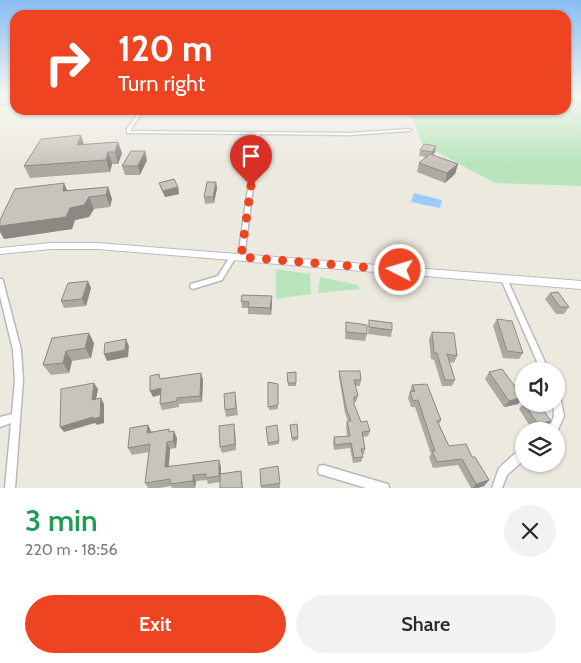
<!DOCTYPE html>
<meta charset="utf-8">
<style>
:root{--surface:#fff;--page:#f2f2f3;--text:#2b2b33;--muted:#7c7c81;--accent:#ef4422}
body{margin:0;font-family:Cabin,sans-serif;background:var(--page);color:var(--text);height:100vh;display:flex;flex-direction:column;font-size:19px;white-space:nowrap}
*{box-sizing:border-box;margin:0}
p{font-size:16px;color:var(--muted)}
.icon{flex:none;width:28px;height:28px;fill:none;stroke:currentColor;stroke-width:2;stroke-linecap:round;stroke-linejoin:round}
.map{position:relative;height:488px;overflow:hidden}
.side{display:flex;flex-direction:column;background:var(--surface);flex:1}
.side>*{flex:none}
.guide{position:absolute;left:10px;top:10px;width:561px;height:105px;border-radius:15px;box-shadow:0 1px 4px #0004;background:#ef4422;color:#fff;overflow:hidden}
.fabs{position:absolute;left:515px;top:362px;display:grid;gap:10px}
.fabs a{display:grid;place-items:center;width:50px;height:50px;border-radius:50%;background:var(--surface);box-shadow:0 1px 4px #0004;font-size:25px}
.pin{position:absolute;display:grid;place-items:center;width:42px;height:42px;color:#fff;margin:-51px -21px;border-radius:50% 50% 50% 0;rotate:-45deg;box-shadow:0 0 5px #0007}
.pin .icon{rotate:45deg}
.me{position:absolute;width:55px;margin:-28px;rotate:275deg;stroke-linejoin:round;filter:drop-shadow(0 0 4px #0008)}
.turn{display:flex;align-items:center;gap:18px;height:105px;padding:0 25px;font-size:22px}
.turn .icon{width:65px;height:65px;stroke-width:2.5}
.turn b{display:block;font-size:35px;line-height:42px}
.round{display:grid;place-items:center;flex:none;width:52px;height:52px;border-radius:26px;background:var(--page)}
.overview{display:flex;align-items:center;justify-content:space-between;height:85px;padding:0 25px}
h1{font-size:30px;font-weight:600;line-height:38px;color:#1e9e55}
.primary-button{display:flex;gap:10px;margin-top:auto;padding:10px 25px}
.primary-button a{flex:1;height:58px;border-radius:30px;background:var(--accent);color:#fff;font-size:20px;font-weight:600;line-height:58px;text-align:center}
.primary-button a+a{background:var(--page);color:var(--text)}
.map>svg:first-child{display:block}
.green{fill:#b9e5bd}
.water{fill:#9ccbff}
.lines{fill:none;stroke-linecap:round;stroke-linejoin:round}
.street-casing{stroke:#b7b9bf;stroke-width:3}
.secondary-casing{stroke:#b8bbc2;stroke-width:2}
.street{fill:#fff;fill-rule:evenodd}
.secondary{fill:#fff;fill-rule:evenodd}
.wall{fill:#aba9a2}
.shaded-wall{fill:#8b8984}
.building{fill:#c7c4bc;stroke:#8b8984}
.route{stroke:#ef4422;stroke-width:9;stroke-dasharray:0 16.2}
</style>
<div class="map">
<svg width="581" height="488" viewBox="0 0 581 488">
<rect width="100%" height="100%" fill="#eceadf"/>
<!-- green -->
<g class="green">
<path d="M566,96H581V186L495,183L422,144L409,110H566Z"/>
<path d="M276,269L310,274L311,294L276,299Z"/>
<path d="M320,277L358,285L360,289L318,293Z"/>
</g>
<!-- water -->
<path class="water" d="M414,193L442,200L440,208L411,202Z"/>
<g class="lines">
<defs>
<g id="street">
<path d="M15,101V103L0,104V102Z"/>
<path d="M140,110H144L131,129V131L350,133L409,129L411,130L409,131L350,135L260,134L244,257L241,259L238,257L256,134L127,133V129Z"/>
<path d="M231,255H235L236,257L222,280L193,289L191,288L190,286L191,284L218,276Z"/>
<path d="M502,277H506L507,279L549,371H541L501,279Z"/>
<path d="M0,279H2L3,281L21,350L23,380L15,488H5L11,423L0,427V417L12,414L15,380L13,350L0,296Z"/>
<path d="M556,392L559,393L560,396L564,416L556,434V431H548L554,416L553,404H556Z"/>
<path d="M524,448V460L507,475L502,488H492L499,468L520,449Z"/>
<path d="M323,465L384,483L388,484L389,488H366L323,475L319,474L318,470L319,466Z"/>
</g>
<path id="secondary" d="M51,243H98L581,281V289L98,249H51L0,254V248Z"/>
</defs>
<!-- street casing -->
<use href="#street" class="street-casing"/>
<!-- secondary casing -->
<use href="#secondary" class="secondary-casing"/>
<!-- street -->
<use href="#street" class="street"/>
<!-- secondary -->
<use href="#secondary" class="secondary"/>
</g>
<!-- wall -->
<g class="wall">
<path d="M118,142L122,153L118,164H112L110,172L30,178L24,166L84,144Z"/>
<path d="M420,150L435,152L433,155L458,164L455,174L445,183L417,172L419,163L426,157L419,156Z"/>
<path d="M147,160L140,175H125L122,166Z"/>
<path d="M216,182L217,188L214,203L205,204L204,197Z"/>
<path d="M159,183L178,187L179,194L165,197L161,189Z"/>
<path d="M108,187L112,199L110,207L94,209L89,217L75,220L72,229L4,239L68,191Z"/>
<path d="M91,288L86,306L64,308L61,301Z"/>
<path d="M550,293L569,307L564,314H556L545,299Z"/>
<path d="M241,301L272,303L271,315L248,314V308H242Z"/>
<path d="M497,319L523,353L519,359L503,358L493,326Z"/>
<path d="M369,320L392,330L391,337L368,334Z"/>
<path d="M346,322L367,334L365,341L345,339Z"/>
<path d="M432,332L457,356L454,363L449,362L455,380L452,386H442L434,360L431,359L429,339Z"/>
<path d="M52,338L94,343L91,358L72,361L69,373L51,375L43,365Z"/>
<path d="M339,371L361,380L360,386H355L358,396L356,402H354V404L361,422L370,431L368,436L363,437L365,449L364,454H362L363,457L361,462L353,463L350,448L334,450L333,443L334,437L347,436L346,427L347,421H348L345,413L339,377Z"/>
<path d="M296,372V386H288L287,373Z"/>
<path d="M489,372L518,404L504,407L485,379Z"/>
<path d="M161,379H203L202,402L179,404V407L162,410L160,404V395L153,397Z"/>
<path d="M268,382L278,384V409L269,410Z"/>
<path d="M412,385L441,420L439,424L449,446L472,457L489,480L484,486L477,488H471L458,465L433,468L429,457L431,454L415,407H411L408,398Z"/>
<path d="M235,392L238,415L226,417L225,410Z"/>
<path d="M524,403L551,421L546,428L533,431L519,409Z"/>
<path d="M148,425L151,432L169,429L170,432L177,438L176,448L170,449L169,466L221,467V474L241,471L243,488H220V482L208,484L207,480L196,481L195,488H172L171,486L159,488H148L145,483L149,452L132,455L128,448Z"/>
<path d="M290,425L298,437V440L292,441Z"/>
<path d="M266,427L279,441V444L268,446Z"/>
<path d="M235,431L236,450L222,453L220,447Z"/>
<path d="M280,483V488H261V486Z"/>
</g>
<!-- shaded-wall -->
<g class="shaded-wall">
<path d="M81,135L85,147L77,145Z"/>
<path d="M118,142L122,153L118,164L115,152Z"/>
<path d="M436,146L435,152L431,158L432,152Z"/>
<path d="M145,151L147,160L140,175L138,166Z"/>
<path d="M108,152L112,164L110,172L106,160Z"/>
<path d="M458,164L455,174L445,183L447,173Z"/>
<path d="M216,182L217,188L214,203L213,197Z"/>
<path d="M64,183L69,195L63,191Z"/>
<path d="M108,187L112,199L110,207L106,195Z"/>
<path d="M178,187L179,194L165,197L163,191Z"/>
<path d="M89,197L94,209L89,217L75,220L72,229L4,239L0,232V226L70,208Z"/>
<path d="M88,281L91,288L86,306L82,299Z"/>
<path d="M272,296V303L271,315L270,308Z"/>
<path d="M89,333L94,343L91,358L85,348Z"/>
<path d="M126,339L129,346L128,357L107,361L104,354Z"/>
<path d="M66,351L72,361L69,373L63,363Z"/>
<path d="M201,373L203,379L202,402L200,396Z"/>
<path d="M94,383L98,389L95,406L92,400Z"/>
<path d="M161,388L163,394L153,397L150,391Z"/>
<path d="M523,397L518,404L504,407L509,401Z"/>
<path d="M101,398L104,404V423L97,425L95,423L64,432L60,427Z"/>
<path d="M551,421L546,428L533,431L538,424Z"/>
<path d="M234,424L235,431L236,450L235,444Z"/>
<path d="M148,425L152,433H147Z"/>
<path d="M174,431L177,438L176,448L173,441Z"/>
<path d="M167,442L170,449L168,473L165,467Z"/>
<path d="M219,460L221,467V482L219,476Z"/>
<path d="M193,475L196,481L195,488L193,481Z"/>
<path d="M489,480L484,486L477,488H473L476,484Z"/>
</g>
<!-- building -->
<g class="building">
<path d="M81,135L77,145L118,142L115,152H108L106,160L24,166L41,139Z"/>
<path d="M424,144L436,146L432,152L420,150Z"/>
<path d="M131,151H145L138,166H122Z"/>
<path d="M430,154L458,164L447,173L419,163Z"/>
<path d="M174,179L178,187L163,191L159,183Z"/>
<path d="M207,182H216L213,197H204Z"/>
<path d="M64,183L63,191L108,187L106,195L89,197L84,205L70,208L66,217L0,226V220L15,189Z"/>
<path d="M88,281L82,299L61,301L68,283Z"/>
<path d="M558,292L569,307H560L550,293Z"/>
<path d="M242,295L272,296L270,308L248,307L249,302L241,301Z"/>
<path d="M497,319L512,321L523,353L507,351Z"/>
<path d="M369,320L392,323V330L369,327Z"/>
<path d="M346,322L367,325V334L346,332Z"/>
<path d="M432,332L454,333L457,356L447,354L455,380H445L437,353H434Z"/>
<path d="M89,333L85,348L66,351L63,363L43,365L52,338Z"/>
<path d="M126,339L125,350L104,354L105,343Z"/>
<path d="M502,369L523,397L509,401L489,372Z"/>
<path d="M339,371H360L361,380H354L358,396L354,397V404L361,422L367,421L370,431L362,432L365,449H361L363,457L354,458L351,443L335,445L334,437L350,436L347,421H351L346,408Z"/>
<path d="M296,372V383H288L287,373Z"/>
<path d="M201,373L200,396L177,398V401L160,404L161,388L150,391V376L159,374L160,379Z"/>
<path d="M268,382L278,384V405L268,407Z"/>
<path d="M94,383L92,400L101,398L100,417L93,419V417L60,427L61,389Z"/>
<path d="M427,384L441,420L437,421L449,446L466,444L472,457H475L489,480L476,484L462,459L437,462L432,451H435L418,400L413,401L410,392L415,391L412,385Z"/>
<path d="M235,392L236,408L225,410L224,394Z"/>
<path d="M524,404H539L551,421L538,424Z"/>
<path d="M234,424L235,444L220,447L219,426Z"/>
<path d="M297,424L298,437L292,438L290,425Z"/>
<path d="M148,425L147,433L169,429V432L174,431L173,441L167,442L165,467L219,460V476L206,478V474L193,475V481L170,484V479L145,483L150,444L128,448L130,428Z"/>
<path d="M277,425L279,441L268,443L266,427Z"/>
<path d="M278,466L280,483L261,486L260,469Z"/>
<path d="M241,471L242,488H220V474Z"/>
</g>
<!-- sky -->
<linearGradient id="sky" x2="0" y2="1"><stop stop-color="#89bdf1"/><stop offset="0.59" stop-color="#f6f6f1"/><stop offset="1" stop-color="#f6f6f1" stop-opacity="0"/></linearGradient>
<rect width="581" height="164" fill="url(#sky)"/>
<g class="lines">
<!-- route -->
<path class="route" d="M251,186L241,257L400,270"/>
</g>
</svg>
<div class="fabs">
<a><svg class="icon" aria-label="sound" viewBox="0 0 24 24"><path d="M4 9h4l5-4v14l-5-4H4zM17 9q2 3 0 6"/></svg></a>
<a><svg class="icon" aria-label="layers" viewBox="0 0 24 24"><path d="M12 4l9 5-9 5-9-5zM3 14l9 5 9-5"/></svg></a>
</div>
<div class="pin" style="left:251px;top:186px;background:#d93025"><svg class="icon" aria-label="arrive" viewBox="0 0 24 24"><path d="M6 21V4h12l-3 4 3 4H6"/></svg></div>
<svg class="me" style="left:400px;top:270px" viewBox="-20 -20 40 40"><circle r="17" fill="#ef4422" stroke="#fff" stroke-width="3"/><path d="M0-11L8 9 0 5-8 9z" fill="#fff"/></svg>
<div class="guide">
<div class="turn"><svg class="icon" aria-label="right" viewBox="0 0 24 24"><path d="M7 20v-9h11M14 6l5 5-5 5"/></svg><div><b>120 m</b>Turn right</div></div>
</div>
</div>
<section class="side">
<div class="overview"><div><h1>3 min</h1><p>220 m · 18:56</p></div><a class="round"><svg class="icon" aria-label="close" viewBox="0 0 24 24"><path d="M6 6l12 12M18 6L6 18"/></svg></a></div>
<div class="primary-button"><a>Exit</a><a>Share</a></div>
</section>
